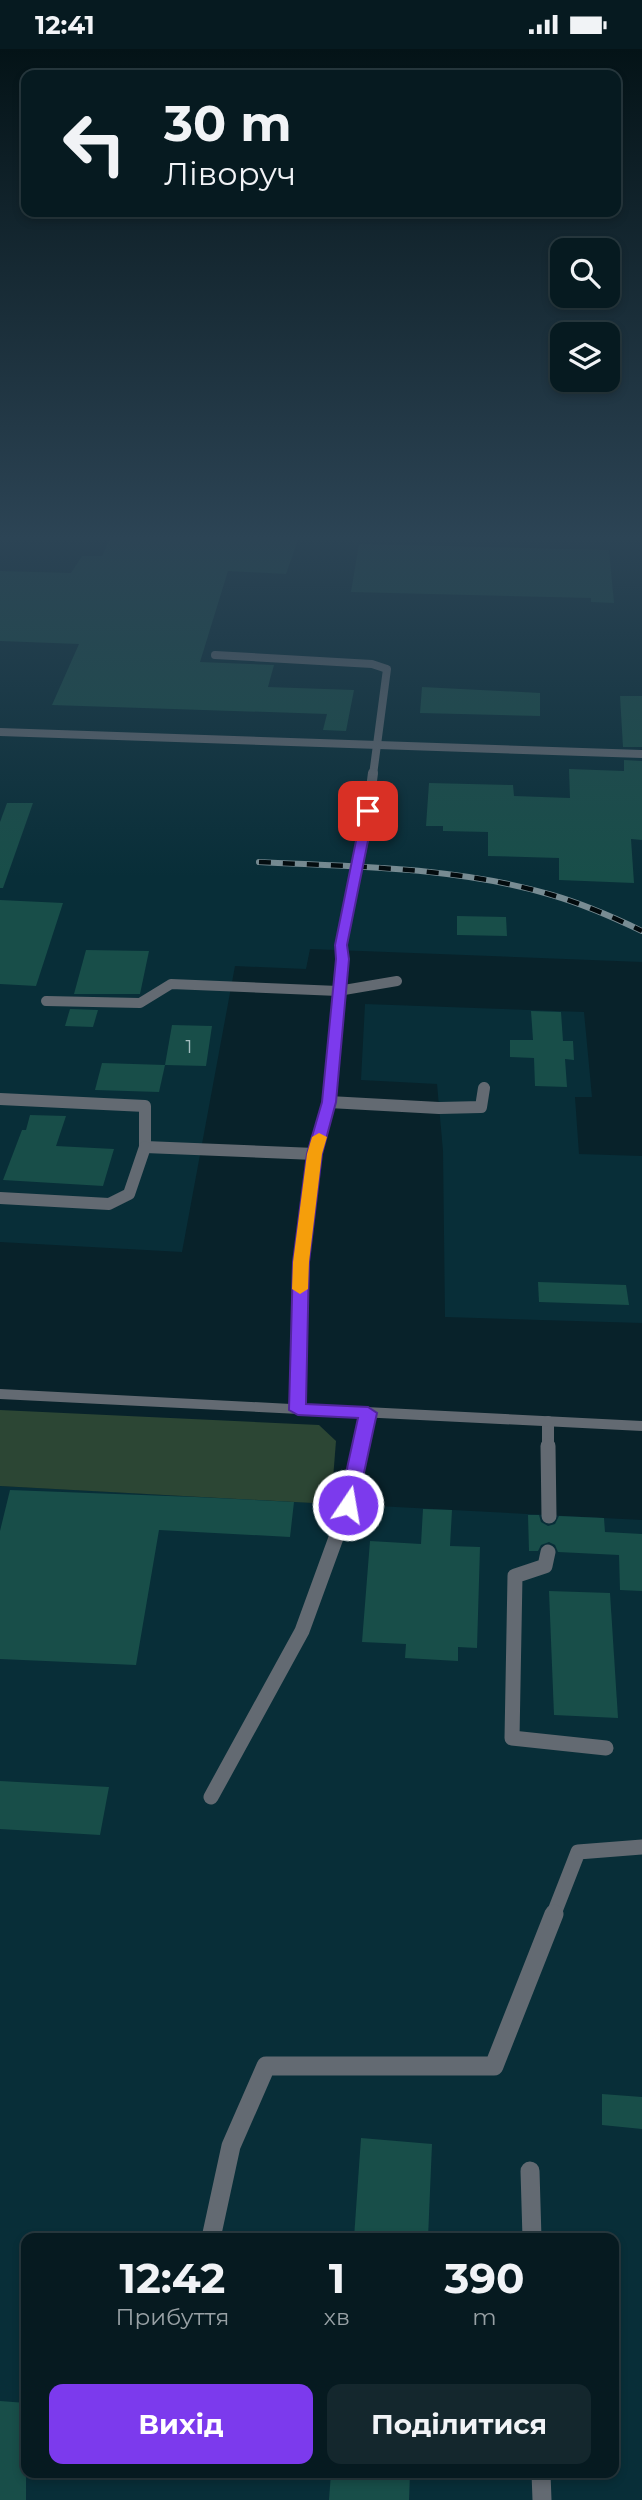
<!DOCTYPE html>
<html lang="uk">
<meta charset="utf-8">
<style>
:root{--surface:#061a20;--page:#14272d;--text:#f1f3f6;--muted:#98a1a5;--line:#27383e;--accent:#7c3aed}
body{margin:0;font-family:Montserrat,sans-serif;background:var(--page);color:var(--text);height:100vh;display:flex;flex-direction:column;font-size:26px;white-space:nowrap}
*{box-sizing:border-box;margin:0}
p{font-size:23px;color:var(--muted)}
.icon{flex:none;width:38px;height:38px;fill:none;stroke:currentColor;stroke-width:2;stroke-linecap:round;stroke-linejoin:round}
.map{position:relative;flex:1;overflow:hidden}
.side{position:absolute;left:21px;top:2184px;width:598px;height:245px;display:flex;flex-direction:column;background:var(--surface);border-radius:14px;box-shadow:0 4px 10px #0003,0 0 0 2px var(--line)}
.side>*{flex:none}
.hud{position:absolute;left:21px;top:21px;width:600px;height:147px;border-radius:14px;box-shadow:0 4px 10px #0003,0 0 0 2px var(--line);background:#061a20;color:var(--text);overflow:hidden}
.fabs{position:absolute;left:550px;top:189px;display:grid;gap:14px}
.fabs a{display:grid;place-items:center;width:70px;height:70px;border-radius:14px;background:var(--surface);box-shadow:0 4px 10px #0003,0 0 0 2px var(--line);font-size:35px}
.pin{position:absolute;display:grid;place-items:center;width:60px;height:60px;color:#fff;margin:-30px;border-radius:14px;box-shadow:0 4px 10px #0006}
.me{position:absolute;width:77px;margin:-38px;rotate:12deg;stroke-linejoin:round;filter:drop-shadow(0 0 5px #0008)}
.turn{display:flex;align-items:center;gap:24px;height:147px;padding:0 28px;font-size:32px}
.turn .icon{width:91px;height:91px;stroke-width:2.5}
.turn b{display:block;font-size:49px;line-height:60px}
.eta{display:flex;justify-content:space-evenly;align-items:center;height:119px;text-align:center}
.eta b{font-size:42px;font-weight:700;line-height:49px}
.button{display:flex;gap:14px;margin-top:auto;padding:14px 28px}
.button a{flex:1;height:80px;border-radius:14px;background:var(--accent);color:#fff;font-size:28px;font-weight:700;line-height:80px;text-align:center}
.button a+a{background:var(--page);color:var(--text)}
.status{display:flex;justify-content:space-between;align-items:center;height:49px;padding:0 35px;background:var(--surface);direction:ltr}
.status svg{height:19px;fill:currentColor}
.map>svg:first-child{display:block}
.built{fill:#082e38;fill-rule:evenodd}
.green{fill:#2c4634}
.building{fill:#184e49}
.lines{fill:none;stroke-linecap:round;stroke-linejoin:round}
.lane-far4{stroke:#636a72;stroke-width:8}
.lane-far3{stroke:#636a72;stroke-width:10}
.lane-far2{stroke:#636a72;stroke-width:12}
.lane-far1{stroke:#636a72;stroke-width:15}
.lane{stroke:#636a72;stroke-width:19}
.street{fill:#636a72;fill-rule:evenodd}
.rail-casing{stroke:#788c93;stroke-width:6}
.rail{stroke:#020a0d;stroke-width:4.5;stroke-dasharray:12;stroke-linecap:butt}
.route{fill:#7c3aed;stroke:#51269a;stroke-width:2}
.slow{fill:#f59e0b}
.labels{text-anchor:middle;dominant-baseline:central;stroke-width:7;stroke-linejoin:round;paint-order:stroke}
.number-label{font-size:19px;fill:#a5bec0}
</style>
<div class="status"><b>12:41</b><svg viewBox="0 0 49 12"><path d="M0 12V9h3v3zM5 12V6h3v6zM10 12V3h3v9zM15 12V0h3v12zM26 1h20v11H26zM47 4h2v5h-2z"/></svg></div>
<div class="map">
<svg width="642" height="2451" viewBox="0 0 642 2451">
<rect width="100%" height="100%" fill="#08222a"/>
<!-- built -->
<g class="built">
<path d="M0,485H642V913L310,900L306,920L235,917L182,1203L0,1193Z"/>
<path d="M365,955L584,963L592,1048H575L579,1105L642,1107V1274L445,1268L443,1102L437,1035L361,1031Z"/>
<path d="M0,1437L642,1471V2451H0ZM26,2189H614V2424H26Z"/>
</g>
<!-- green -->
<path class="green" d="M0,1361L319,1376L336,1392L331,1455L0,1437Z"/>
<!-- building -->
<g class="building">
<path d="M112,485L248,490L250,485H300L286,525L228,522L200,613L274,616L268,638L354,641L346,682L323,681L327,665L52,656L79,595L0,592V522L71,524L82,507H102Z"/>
<path d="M359,495L609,501L614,554L591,553V549L351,543Z"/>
<path d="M422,638L540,644V667L420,664Z"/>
<path d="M620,647H642V698H623Z"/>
<path d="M624,711L642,712V791L631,790L634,834L559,831V809L488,807V783L443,782V777H426L429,734L513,736L514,747L570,749L569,720L624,722Z"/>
<path d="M7,754H33L3,839H0V773Z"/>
<path d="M0,851L63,854L36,937L0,935Z"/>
<path d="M457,867L506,868L507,887L457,886Z"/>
<path d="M86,901L149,902L140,945H74Z"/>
<path d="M70,960L98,961L93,978L65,977Z"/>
<path d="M531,962L561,963L563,992H573L574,1011L565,1010L567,1038L535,1037L534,1009L510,1008V991H533Z"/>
<path d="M172,976L212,977L206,1017L165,1016Z"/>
<path d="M102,1014L165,1016L159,1043L95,1041Z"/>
<path d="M30,1066L66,1067L56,1097L114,1100L103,1137L3,1131L22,1081H26Z"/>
<path d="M538,1233L626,1236L629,1256L539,1253Z"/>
<path d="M10,1441L195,1448L294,1453L290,1488L159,1481L136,1616L0,1610V1482Z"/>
<path d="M423,1460L452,1461L450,1497L480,1498L477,1599L458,1598V1612L405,1609L406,1595L362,1593L370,1492L421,1495Z"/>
<path d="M528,1466H539L541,1473L548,1477L555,1475L559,1467L604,1469L605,1483L642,1485V1542L620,1541L619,1506L558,1503L555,1496L549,1493L541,1496L538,1502H529Z"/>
<path d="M549,1542L610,1544L618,1669L554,1666Z"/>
<path d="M0,1732L109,1738L100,1786L0,1780Z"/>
<path d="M602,2045L642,2048V2080L602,2076Z"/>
<path d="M361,2089L432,2095L428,2189H354Z"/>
<path d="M0,2352L26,2354V2451H0Z"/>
<path d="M331,2424H410L409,2451H329Z"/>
</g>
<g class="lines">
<!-- lane-far4 -->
<g class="lane-far4">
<path d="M215,606L372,615L387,620L373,726"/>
<path d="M0,683L642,705"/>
</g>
<!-- lane-far3 -->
<g class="lane-far3">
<path d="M342,910L341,896L365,785L373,724"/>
<path d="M46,952L140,954L171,935L338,942L397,932"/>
</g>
<!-- lane-far2 -->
<g class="lane-far2">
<path d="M0,1050L145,1057V1098L315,1105"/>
<path d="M329,1053L439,1059L481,1058L484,1039"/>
<path d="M0,1149L109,1155L129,1145L145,1098"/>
<path d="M548,1373V1399"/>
<path d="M360,1399L368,1364"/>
</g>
<!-- lane-far1 -->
<g class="lane-far1">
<path d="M548,1397L549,1467"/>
<path d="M548,1503L545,1517L515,1527L512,1689L606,1699"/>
<path d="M211,1748L302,1582L348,1456L361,1397"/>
<path d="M553,1867L578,1803L642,1798"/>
</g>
<!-- lane -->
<g class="lane">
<path d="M530,2122L532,2189"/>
<path d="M211,2189L231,2097L266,2017H494L554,1865"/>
<path d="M541,2424L542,2451"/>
</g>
<!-- street -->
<path class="street" d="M342,907L348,910L335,1053L322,1105L308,1213L306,1355L642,1372V1382L0,1350V1340L291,1355L294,1213L308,1105L323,1053L336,910Z"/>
<defs>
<path id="rail" d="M259,813C356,818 458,818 552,846C583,855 613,868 642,882"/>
</defs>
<!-- rail casing -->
<use href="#rail" class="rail-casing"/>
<!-- rail -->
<use href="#rail" class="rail"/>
</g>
<!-- sky -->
<linearGradient id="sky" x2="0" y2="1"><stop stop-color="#041317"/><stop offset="0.59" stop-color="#2c4455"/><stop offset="1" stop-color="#2c4455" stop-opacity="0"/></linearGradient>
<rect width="642" height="828" fill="url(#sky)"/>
<!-- route -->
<path class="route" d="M368,759L374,762L347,896L349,910L336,1053L322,1105L309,1213L306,1355L368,1358L377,1364L357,1456L354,1460H341L339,1456L358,1369L298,1366L289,1361L293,1213L307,1105L322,1053L336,910L335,896L362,762Z"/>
<!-- slow -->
<path class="slow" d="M319,1084L327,1088L322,1105L309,1213L308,1240L300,1245L292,1240L293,1213L307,1105L312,1088Z"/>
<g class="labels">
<!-- number labels -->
<g class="number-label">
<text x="189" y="997">1</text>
</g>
</g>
</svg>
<div class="fabs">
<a><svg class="icon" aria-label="search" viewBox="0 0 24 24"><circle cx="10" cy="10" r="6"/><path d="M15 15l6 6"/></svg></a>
<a><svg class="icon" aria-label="layers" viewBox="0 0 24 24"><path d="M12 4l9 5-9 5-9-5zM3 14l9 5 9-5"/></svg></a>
</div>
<div class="pin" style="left:368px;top:762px;background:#d93025"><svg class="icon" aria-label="arrive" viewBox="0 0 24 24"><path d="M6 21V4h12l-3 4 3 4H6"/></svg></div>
<svg class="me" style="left:348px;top:1456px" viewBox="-20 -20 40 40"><circle r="17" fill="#7c3aed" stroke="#fff" stroke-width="3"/><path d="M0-11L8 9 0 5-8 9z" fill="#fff"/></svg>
<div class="hud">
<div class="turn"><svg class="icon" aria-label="left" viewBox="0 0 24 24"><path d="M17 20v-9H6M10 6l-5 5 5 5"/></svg><div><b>30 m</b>Ліворуч</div></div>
</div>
<section class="side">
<div class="eta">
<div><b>12:42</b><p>Прибуття</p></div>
<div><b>1</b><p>хв</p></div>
<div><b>390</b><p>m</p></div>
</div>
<div class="button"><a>Вихід</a><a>Поділитися</a></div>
</section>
</div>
